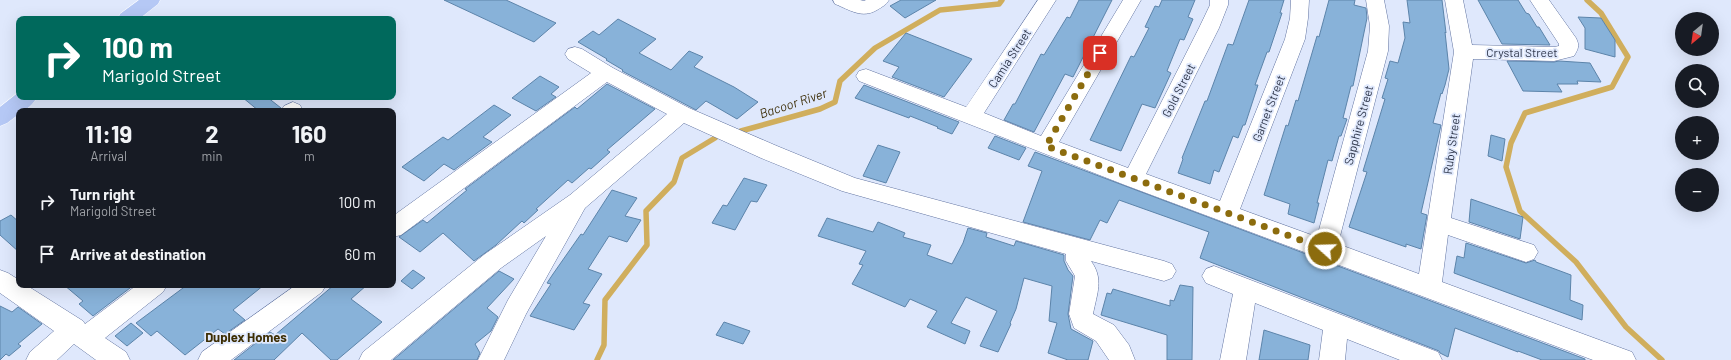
<!DOCTYPE html>
<meta charset="utf-8">
<style>
:root{--surface:#171b24;--page:#20242c;--text:#f1f3f6;--muted:#9ea1a6}
body{margin:0;font-family:Barlow,sans-serif;background:var(--page);color:var(--text);height:100vh;display:flex;flex-direction:column;font-size:15px;white-space:nowrap}
*{box-sizing:border-box;margin:0}
p{font-size:13px;color:var(--muted)}
.icon{flex:none;width:22px;height:22px;fill:none;stroke:currentColor;stroke-width:2;stroke-linecap:round;stroke-linejoin:round}
.map{position:relative;flex:1;overflow:hidden}
.details{position:absolute;left:16px;top:108px;width:380px;height:180px;display:flex;flex-direction:column;background:var(--surface);border-radius:8px;box-shadow:0 4px 16px #0002}
.details>*{flex:none}
.hud{position:absolute;left:16px;top:16px;width:380px;height:84px;border-radius:8px;box-shadow:0 4px 16px #0002;background:#00695c;color:#fff;overflow:hidden}
.needle{width:26px;rotate:209deg}
.buttons{position:absolute;left:1675px;top:12px;display:grid;gap:8px}
.buttons a{display:grid;place-items:center;width:44px;height:44px;border-radius:50%;background:var(--surface);box-shadow:0 4px 16px #0002;font-size:20px}
.pin{position:absolute;display:grid;place-items:center;width:34px;height:34px;color:#fff;margin:-17px;border-radius:8px;box-shadow:0 2px 6px #0006}
.me{position:absolute;width:44px;margin:-22px;rotate:290deg;stroke-linejoin:round;filter:drop-shadow(0 0 3px #0008)}
.turn{display:flex;align-items:center;gap:14px;height:84px;padding:0 20px;font-size:18px}
.turn .icon{width:52px;height:52px;stroke-width:2.5}
.turn b{display:block;font-size:28px;line-height:34px}
.eta{display:flex;justify-content:space-evenly;align-items:center;height:68px;text-align:center}
.eta b{font-size:24px;font-weight:700;line-height:28px}
ul{padding:0;list-style:none}
li{display:flex;align-items:center;gap:12px;height:52px;padding:0 20px}
li div{flex:1}
li b{display:block;font-size:15px}
li em{font-style:normal}
.map>svg:first-child{display:block}
.lines{fill:none;stroke-linecap:round;stroke-linejoin:round}
.stream{stroke:#d0ae5d;stroke-width:5.5}
.building{fill:#88b2d9;stroke:#5c84aa}
.street-casing{stroke:#6274a1;stroke-width:1}
.primary-casing{stroke:#fff;stroke-width:1}
.street{fill:#fff;fill-rule:evenodd}
.primary{fill:#b5c8f5;fill-rule:evenodd}
.route{stroke:#8c6c0e;stroke-width:7;stroke-dasharray:0 12.6}
.labels{text-anchor:middle;dominant-baseline:central;stroke-width:3.5;stroke-linejoin:round;paint-order:stroke}
.street-label{font-size:12px;fill:#31394d;stroke:#dfe8fc}
.water-label{font-size:13px;font-style:italic;fill:#423410;stroke:#dfe8fc}
.neighbourhood-label{font-size:13px;font-weight:bold;fill:#3d2e04;stroke:#dfe8fc}
</style>
<div class="map">
<svg width="1731" height="360" viewBox="0 0 1731 360">
<rect width="100%" height="100%" fill="#dfe8fc"/>
<g class="lines">
<!-- stream -->
<g class="stream">
<path d="M1587,0L1601,13L1628,57L1612,87L1525,113L1511,143L1506,167L1520,211L1576,262L1626,327L1662,360"/>
<path d="M741,131L820,109L835,102L840,81L875,48L940,10L999,4L1002,0"/>
<path d="M597,360L604,345L605,300L647,245L646,211L674,182L682,158L715,138"/>
</g>
</g>
<!-- building -->
<g class="building">
<path d="M444,0H506L556,23L534,42Z"/>
<path d="M901,0H936L905,18L890,6Z"/>
<path d="M1079,0H1112L1073,77L1065,74L1034,132L1004,120L1013,104H1015L1041,54L1044,55L1067,17L1070,18Z"/>
<path d="M1162,0H1195L1188,17L1193,19L1184,40L1180,39L1167,71L1171,73L1155,108L1142,104L1121,151L1090,140L1131,56L1134,57L1149,28L1145,27L1155,6L1159,7Z"/>
<path d="M1249,0H1284L1280,13H1282L1269,52H1267L1255,85H1258L1245,125H1243L1238,138L1233,136L1219,172L1214,170L1210,184L1178,173L1183,159L1182,158L1205,101H1207L1228,44L1233,45Z"/>
<path d="M1329,0H1355L1354,5L1366,8L1367,18L1353,86H1351L1343,118L1347,119L1341,136H1339L1332,161L1328,160L1317,203H1319L1314,223L1288,214L1290,204L1264,195L1286,125L1288,126L1296,100L1298,101L1317,36L1319,37Z"/>
<path d="M1407,0H1442L1446,33L1445,32L1449,69L1445,85L1442,94L1441,93L1433,123L1441,125L1421,213L1427,215L1421,249L1406,244V247L1349,227L1367,172L1363,171L1385,99L1382,98L1388,79L1385,78L1390,61L1398,63L1405,38L1403,22L1410,23Z"/>
<path d="M1478,0H1518L1526,13L1529,14L1537,27H1539L1550,45L1502,44Z"/>
<path d="M1578,17L1601,18L1615,40V57L1585,49V28Z"/>
<path d="M618,19L656,39L639,53L671,70L689,51L703,57L694,67L734,87L758,102L737,119L706,101L696,110L622,71L623,70L606,60L607,59L578,42L593,31L599,35Z"/>
<path d="M906,33L972,59L944,97L892,77L899,67L883,61Z"/>
<path d="M1507,61L1554,62L1559,61L1590,63L1601,82L1577,81L1578,84H1557L1562,92L1523,91Z"/>
<path d="M540,76L559,87L551,94L556,97L536,111L512,98Z"/>
<path d="M607,84L655,109L607,150L610,152L591,169L589,168L572,183L568,180L536,209L538,210L524,223L522,221L496,245L474,261L443,233L420,252L399,237L423,220L427,223L467,190L465,189L575,107L577,109Z"/>
<path d="M864,85L959,122L952,134L937,128L938,127L910,116L909,118L855,98Z"/>
<path d="M242,97H267L281,108L280,111H259Z"/>
<path d="M494,105L511,115L483,137L492,142L454,170L444,164L424,181L402,167L443,137L448,140Z"/>
<path d="M1491,135L1505,139L1502,161L1488,156Z"/>
<path d="M995,136L1026,148L1019,160L988,148Z"/>
<path d="M878,145L900,152L886,183L863,176Z"/>
<path d="M1035,152L1585,359V360H1542L1518,351V352L1455,328L1448,357L1440,353L1439,351L1200,258L1209,232L1119,200L1107,223L1100,220L1090,240L1023,222L1042,171L1028,166Z"/>
<path d="M744,178L767,185L757,202L751,201L735,230L712,223L723,205L727,206Z"/>
<path d="M612,190L637,198L625,216L641,220L627,242L609,236L588,269L602,274L583,303L590,305L574,330L530,316L551,284L547,283L553,274L581,234L583,235Z"/>
<path d="M1471,199L1523,217L1520,239L1469,222Z"/>
<path d="M11,215L19,222V252L0,235V221Z"/>
<path d="M827,218L873,232L878,222L905,233L903,237L931,245L927,255L952,264L963,243L968,228L987,233L986,237L1014,246L1016,241L1064,255V261L1068,270L1073,276L1068,314L1071,329L1093,341L1088,360H1068L1048,353L1057,323L1049,321L1052,286L1024,278L1016,309L1010,323L1011,324L998,352L980,346L997,311L966,297L951,323L970,331L965,344L927,327L937,311L910,299L905,307L852,284L863,265L859,264L866,251L818,236Z"/>
<path d="M1466,243L1526,263L1535,260L1536,262L1571,275L1570,300L1583,305L1582,320L1454,273L1457,256L1464,258Z"/>
<path d="M413,270L425,278L412,289L401,281Z"/>
<path d="M499,271L514,279L487,308L498,317L491,331L475,344L480,353L477,360H393Z"/>
<path d="M64,285H134L93,316L79,304L83,301Z"/>
<path d="M187,285H264L233,310L245,320L225,334L218,329L185,355L157,331L151,336L136,323Z"/>
<path d="M334,285H367L351,299L382,322L337,360H331L302,333L274,360H234L270,332L275,335Z"/>
<path d="M1180,285L1193,287L1192,360H1167V335L1101,315L1107,293L1111,294L1113,289L1170,306V300L1174,301Z"/>
<path d="M0,306L12,312L18,307L42,324L18,344L21,346L9,356L6,354L0,360Z"/>
<path d="M724,322L750,331L743,344L716,335Z"/>
<path d="M131,323L143,333L127,346L115,336Z"/>
<path d="M1264,330L1310,345L1308,360H1259Z"/>
</g>
<g class="lines">
<defs>
<g id="street">
<path d="M833,0H860L864,1L866,0H889C886,5 882,7 877,10C862,19 850,10 835,4Z"/>
<path d="M1038,0H1056L984,113L1041,136L1123,0H1141L1059,142L1128,168L1199,28L1210,5V0H1228V5L1219,28L1146,174L1220,201L1285,39L1290,18L1291,0H1309L1308,18L1305,39L1240,209L1317,237L1368,51L1370,26L1366,0H1384L1389,26L1388,51L1338,244L1419,274L1454,52L1445,0H1463L1472,45L1554,47L1559,46V44L1530,0H1549L1576,38C1580,46 1578,49 1574,56L1554,61L1473,59L1451,218L1534,245L1538,252L1534,259L1526,262L1448,235L1442,282L1632,352L1636,360H1593L1125,185L859,81L856,76L859,71L866,69L966,107Z"/>
<path d="M575,47L582,49L613,68L689,108L777,146L855,178L1164,261L1172,264L1176,271L1172,278L1164,281L1091,261C1104,279 1097,293 1093,314L1114,325L1129,345L1135,360H1109L1096,341L1074,328L1069,314L1075,276L1066,261V254L842,191L761,158L684,123L585,208L526,314L504,360H478L508,300L546,236L501,268L391,360H359L363,352L485,254L570,195L667,114L607,82L401,235L393,237V216L591,73L568,59L565,54L568,49Z"/>
<path d="M293,102L300,105L303,111H281L284,106Z"/>
<path d="M1214,266L1438,352L1442,360H1400L1347,339L1345,360H1319L1323,330L1255,303L1246,360H1220L1233,294L1206,283L1202,276L1206,269Z"/>
<path d="M0,270L8,273L19,280V285H26L83,321L85,324L137,285H167L163,292L105,338L126,352L130,360H96L74,344L57,360H26L30,352L54,331L0,293Z"/>
<path d="M296,285H326L322,292L231,360H198L202,352Z"/>
</g>
<g id="primary">
<path d="M139,0H160L158,4L139,19H118L120,14Z"/>
<path d="M19,92V97H37C34,103 27,111 19,111V114L7,123L0,126V107Z"/>
</g>
</defs>
<!-- street casing -->
<use href="#street" class="street-casing"/>
<!-- primary casing -->
<use href="#primary" class="primary-casing"/>
<!-- street -->
<use href="#street" class="street"/>
<!-- primary -->
<use href="#primary" class="primary"/>
</g>
<g class="lines">
<!-- route -->
<path class="route" d="M1100,53L1046,146L1325,249"/>
</g>
<g class="labels">
<!-- street labels -->
<g class="street-label">
<text x="1522" y="52">Crystal Street</text>
<text transform="translate(1009 58) rotate(-57)">Camia Street</text>
<text transform="translate(1178 90) rotate(-63)">Gold Street</text>
<text transform="translate(1268 108) rotate(-69)">Garnet Street</text>
<text transform="translate(1358 125) rotate(-75)">Sapphire Street</text>
<text transform="translate(1451 144) rotate(-82)">Ruby Street</text>
</g>
<!-- water labels -->
<g class="water-label">
<text transform="translate(793 103) rotate(-18)">Bacoor River</text>
</g>
<!-- neighbourhood labels -->
<g class="neighbourhood-label">
<text x="246" y="337">Duplex Homes</text>
</g>
</g>
</svg>
<div class="buttons">
<a><svg class="needle" viewBox="-14 -14 28 28"><path d="M0-13l5 13h-10z" fill="#e53935"/><path d="M0 13l5-13h-10z" fill="#9ea1a6"/></svg></a>
<a><svg class="icon" aria-label="search" viewBox="0 0 24 24"><circle cx="10" cy="10" r="6"/><path d="M15 15l6 6"/></svg></a>
<a>+</a>
<a>−</a>
</div>
<div class="pin" style="left:1100px;top:53px;background:#d93025"><svg class="icon" aria-label="arrive" viewBox="0 0 24 24"><path d="M6 21V4h12l-3 4 3 4H6"/></svg></div>
<svg class="me" style="left:1325px;top:249px" viewBox="-20 -20 40 40"><circle r="17" fill="#8c6c0e" stroke="#fff" stroke-width="3"/><path d="M0-11L8 9 0 5-8 9z" fill="#fff"/></svg>
<div class="hud">
<div class="turn"><svg class="icon" aria-label="right" viewBox="0 0 24 24"><path d="M7 20v-9h11M14 6l5 5-5 5"/></svg><div><b>100 m</b>Marigold Street</div></div>
</div>
<section class="details">
<div class="eta">
<div><b>11:19</b><p>Arrival</p></div>
<div><b>2</b><p>min</p></div>
<div><b>160</b><p>m</p></div>
</div>
<ul>
<li><svg class="icon" aria-label="right" viewBox="0 0 24 24"><path d="M7 20v-9h11M14 6l5 5-5 5"/></svg><div><b>Turn right</b><p>Marigold Street</p></div><em>100 m</em></li>
<li><svg class="icon" aria-label="arrive" viewBox="0 0 24 24"><path d="M6 21V4h12l-3 4 3 4H6"/></svg><div><b>Arrive at destination</b></div><em>60 m</em></li>
</ul>
</section>
</div>
